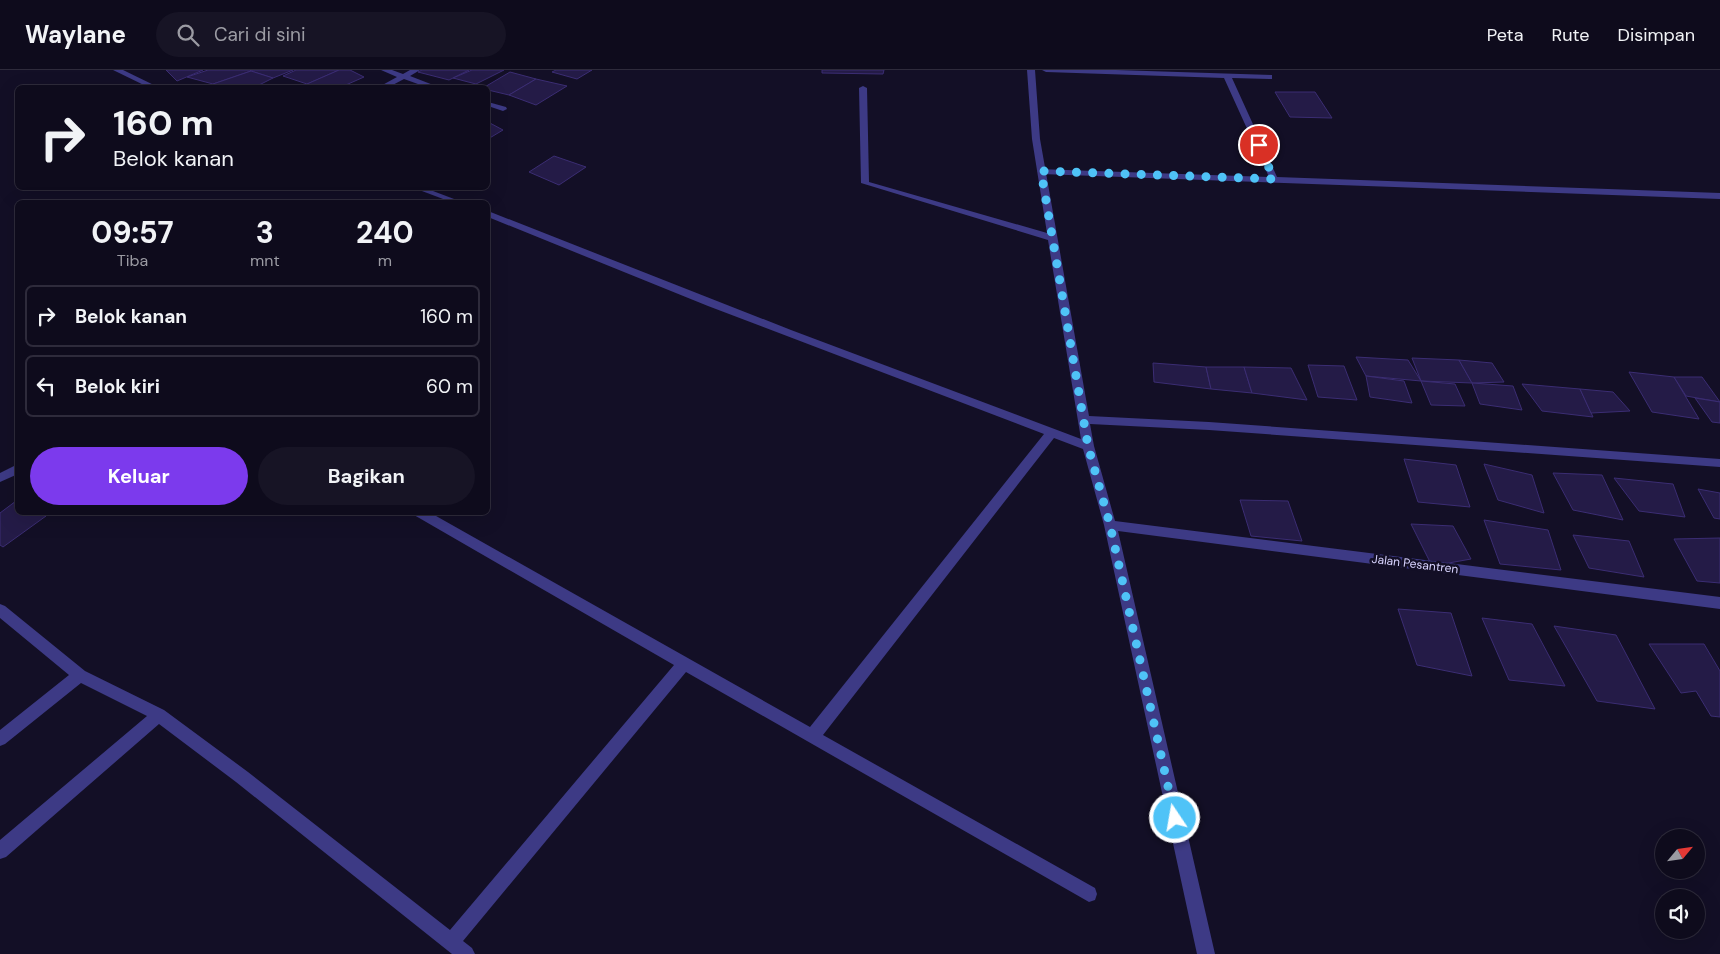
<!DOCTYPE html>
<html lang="id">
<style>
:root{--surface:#0e0b1c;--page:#171425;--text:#f1f3f6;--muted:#9b9ba3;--line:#2e2b3b;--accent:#7c3aed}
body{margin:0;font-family:"DM Sans",sans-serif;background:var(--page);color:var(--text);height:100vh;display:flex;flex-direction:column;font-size:19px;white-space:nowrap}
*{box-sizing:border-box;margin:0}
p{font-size:16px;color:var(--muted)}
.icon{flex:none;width:28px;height:28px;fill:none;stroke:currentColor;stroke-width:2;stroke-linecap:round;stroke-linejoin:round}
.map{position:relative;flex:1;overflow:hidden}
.sheet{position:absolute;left:15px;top:130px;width:475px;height:315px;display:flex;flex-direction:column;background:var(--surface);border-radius:8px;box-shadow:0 5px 20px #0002,0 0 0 1px var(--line)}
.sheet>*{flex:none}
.hud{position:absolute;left:15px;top:15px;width:475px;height:105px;border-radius:8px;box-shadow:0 5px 20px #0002,0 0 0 1px var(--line);background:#0e0b1c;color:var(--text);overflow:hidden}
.needle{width:32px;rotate:61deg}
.buttons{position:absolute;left:1655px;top:759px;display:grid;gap:10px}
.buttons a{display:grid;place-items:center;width:50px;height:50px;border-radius:50%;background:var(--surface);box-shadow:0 5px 20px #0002,0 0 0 1px var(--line);font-size:25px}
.pin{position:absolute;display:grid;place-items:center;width:42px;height:42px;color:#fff;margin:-21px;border:2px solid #fff;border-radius:50%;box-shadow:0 1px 5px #0007}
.me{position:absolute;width:55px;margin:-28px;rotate:348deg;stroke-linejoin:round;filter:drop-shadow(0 0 4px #0008)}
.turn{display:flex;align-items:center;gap:18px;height:105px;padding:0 15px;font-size:22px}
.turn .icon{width:65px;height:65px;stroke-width:2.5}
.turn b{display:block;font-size:35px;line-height:42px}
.eta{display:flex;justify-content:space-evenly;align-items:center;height:85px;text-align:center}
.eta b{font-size:30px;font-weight:700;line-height:35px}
.button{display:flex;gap:10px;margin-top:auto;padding:10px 15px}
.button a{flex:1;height:58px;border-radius:30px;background:var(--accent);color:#fff;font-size:20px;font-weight:700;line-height:58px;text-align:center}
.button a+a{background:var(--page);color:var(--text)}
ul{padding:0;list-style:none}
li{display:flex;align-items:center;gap:15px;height:62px;margin:0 10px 8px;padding:0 5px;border:2px solid var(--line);border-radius:8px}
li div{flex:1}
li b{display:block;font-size:19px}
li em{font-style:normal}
header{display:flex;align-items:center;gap:30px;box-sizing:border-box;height:70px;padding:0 25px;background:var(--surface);border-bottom:1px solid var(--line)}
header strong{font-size:24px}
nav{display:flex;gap:28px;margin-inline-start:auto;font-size:18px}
.search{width:350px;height:45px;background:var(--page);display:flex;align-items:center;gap:12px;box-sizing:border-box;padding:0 18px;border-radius:28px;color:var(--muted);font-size:19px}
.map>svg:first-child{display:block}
.building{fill:#241b47;stroke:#3b2d73}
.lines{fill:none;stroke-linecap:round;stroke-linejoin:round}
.service{fill:#3d3a85;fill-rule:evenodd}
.minor{fill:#3d3a85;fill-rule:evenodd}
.route{stroke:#4fc3f7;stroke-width:9;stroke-dasharray:0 16.2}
.labels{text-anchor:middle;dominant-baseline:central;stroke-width:5;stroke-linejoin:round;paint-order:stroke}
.street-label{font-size:12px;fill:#d9d4ff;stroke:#130f26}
</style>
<header>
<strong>Waylane</strong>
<div class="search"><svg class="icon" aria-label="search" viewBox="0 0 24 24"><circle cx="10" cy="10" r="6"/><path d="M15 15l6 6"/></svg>Cari di sini</div>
<nav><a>Peta</a><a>Rute</a><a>Disimpan</a></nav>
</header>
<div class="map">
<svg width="1720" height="884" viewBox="0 0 1720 884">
<rect width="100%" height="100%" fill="#130f26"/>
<!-- building -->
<g class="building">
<path d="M166,0H203L177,11Z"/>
<path d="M208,0H250L251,1L213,14L187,7Z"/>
<path d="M253,0H293L273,8L251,1Z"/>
<path d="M296,0H339L307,14L283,6Z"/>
<path d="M339,0H350L364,7L339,18H313L307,14Z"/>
<path d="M422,0H469L449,10L418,2Z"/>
<path d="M472,0H504L476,14L453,8Z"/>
<path d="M556,0H592L577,9L552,2Z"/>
<path d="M822,0H884L883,4L822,3Z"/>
<path d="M251,1L273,8L253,18H219L213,14Z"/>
<path d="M510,2L536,9L509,25L488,20V18H483Z"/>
<path d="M536,9L567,16L536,35L509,25Z"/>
<path d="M1275,22H1315L1332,48L1290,47Z"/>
<path d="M488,52L503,60L488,69Z"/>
<path d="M554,86L586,97L559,115L529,102Z"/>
<path d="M1356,287L1408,290L1421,311L1366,306Z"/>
<path d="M1412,288L1459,290L1472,313L1421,311Z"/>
<path d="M1459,290L1492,293L1504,312L1472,313Z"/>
<path d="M1153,293L1206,297L1211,319L1154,312Z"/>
<path d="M1308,295L1344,296L1357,330L1318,327Z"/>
<path d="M1206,297H1244L1252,323L1211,319Z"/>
<path d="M1244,297L1291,298L1307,330L1252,323Z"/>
<path d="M1629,302L1674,307L1699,349L1652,342Z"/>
<path d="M1366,306L1404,311L1412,333L1370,327Z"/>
<path d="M1674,307H1702L1720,332L1686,326Z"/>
<path d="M1421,311L1455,314L1465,336L1431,335Z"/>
<path d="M1472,313L1513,316L1522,340L1480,334Z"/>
<path d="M1522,314L1580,319L1593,347L1542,341Z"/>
<path d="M1580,319L1613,322L1630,341L1591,343Z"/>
<path d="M1695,328L1720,332V353L1712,352Z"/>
<path d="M1404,389L1456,395L1470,437L1418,432Z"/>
<path d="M1484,394L1532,405L1544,443L1498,430Z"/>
<path d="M1553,403L1602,405L1623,450L1573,440Z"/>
<path d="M1614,408L1673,414L1685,447L1639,441Z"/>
<path d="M1698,419L1720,423V449L1714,448Z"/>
<path d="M1240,430L1288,431L1302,471L1251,466Z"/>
<path d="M16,431L18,442H39L46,446L3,477L0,475V443Z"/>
<path d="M1484,450L1548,460L1561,500L1500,494Z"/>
<path d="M1411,454L1453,456L1471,489L1432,496Z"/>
<path d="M1573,465L1629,471L1644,507L1589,498Z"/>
<path d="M1720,468V513L1697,511L1674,469Z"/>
<path d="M1398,539L1451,543L1472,606L1417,595Z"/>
<path d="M1482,548L1532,554L1565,616L1509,610Z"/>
<path d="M1554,556L1616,565L1655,639L1597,631Z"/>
<path d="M1649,574H1704L1720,601V647L1711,646L1696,621L1681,623Z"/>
</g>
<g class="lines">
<!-- service -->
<path class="service" d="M1042,0H1116L1272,5V9H1269L1232,8L1277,107L1720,123V129L1041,104L1037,101L1038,99L1269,107L1224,8L1046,2Z"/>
<!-- minor -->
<g class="minor">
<path d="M113,0H123L160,18H150Z"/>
<path d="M381,0H392L403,4L410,0H420L410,6L441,18H429L404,9L387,18H377L397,7Z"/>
<path d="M1027,0H1035L1040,69L1089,346L1209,352L1720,389V397L1209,360L1090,354L1094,376L1115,451L1720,527V539L1118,461L1215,884H1197L1104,455L1083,379L1054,368L823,665L1095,818L1097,824L1095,830L1089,832L686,602L463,871L472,878L475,884H452L236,712L159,654L6,787L0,789V770L147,646L81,613L5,674L0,676V660L69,605L0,548V534L5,536L85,601L164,640L248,702L450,860L674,595L414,445L412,442H429L810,657L1044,364L708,236L488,147V141L791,260L1081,369L1048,170L861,113L859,18L863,16L867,18L869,112L1047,163L1032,69Z"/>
<path d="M488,32L506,37L507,39L503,41L488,36Z"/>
<path d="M414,118H425L462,132H451Z"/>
<path d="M18,394V404L0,412V403Z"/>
</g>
</g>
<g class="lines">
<!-- route -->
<path class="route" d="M1175,748L1110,455L1088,376L1041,101L1274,109L1259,75"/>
</g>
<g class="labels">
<!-- street labels -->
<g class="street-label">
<text transform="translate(1415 494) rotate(7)">Jalan Pesantren</text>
</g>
</g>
</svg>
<div class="buttons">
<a><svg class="needle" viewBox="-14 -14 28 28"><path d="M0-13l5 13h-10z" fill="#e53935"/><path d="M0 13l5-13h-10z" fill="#9b9ba3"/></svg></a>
<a><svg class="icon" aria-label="sound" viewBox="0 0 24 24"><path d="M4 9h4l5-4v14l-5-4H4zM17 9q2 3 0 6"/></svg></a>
</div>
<div class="pin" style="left:1259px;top:75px;background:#d93025"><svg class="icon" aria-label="arrive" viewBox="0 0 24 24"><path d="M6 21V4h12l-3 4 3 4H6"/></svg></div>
<svg class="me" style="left:1175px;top:748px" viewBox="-20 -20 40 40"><circle r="17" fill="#4fc3f7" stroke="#fff" stroke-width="3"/><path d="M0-11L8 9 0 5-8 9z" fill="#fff"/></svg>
<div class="hud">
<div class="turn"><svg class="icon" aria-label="right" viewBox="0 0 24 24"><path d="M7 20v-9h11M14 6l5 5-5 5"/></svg><div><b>160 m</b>Belok kanan</div></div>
</div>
<section class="sheet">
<div class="eta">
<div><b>09:57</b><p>Tiba</p></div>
<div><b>3</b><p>mnt</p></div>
<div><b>240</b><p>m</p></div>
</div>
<ul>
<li><svg class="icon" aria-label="right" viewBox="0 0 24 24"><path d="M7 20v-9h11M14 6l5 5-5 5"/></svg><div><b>Belok kanan</b></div><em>160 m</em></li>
<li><svg class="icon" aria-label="left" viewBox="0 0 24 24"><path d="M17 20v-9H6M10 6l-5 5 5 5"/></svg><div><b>Belok kiri</b></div><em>60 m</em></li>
</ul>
<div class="button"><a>Keluar</a><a>Bagikan</a></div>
</section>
</div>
